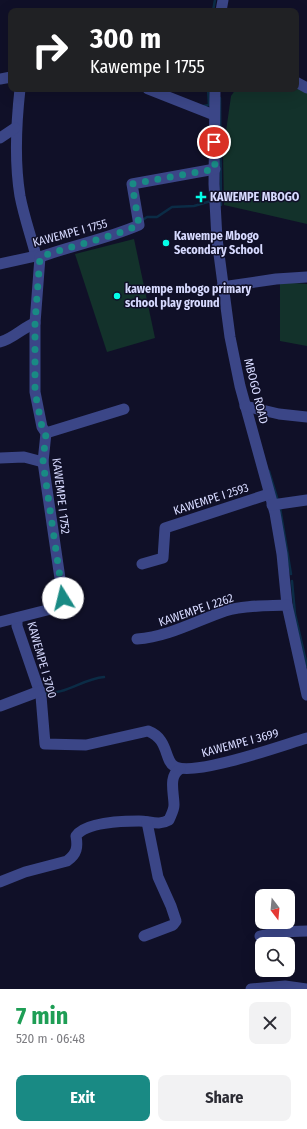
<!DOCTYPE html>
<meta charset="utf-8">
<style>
:root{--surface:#fff;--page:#f2f2f3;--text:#2b2b33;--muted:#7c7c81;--accent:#198a84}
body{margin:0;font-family:"Fira Sans Condensed",sans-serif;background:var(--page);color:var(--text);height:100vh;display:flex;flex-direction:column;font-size:15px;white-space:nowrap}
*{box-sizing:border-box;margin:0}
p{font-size:13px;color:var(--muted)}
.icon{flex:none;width:22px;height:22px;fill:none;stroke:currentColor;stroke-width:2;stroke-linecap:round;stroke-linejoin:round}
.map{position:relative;height:989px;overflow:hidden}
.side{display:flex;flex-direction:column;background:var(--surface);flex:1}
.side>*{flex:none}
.hud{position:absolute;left:8px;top:8px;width:291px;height:84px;border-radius:8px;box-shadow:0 4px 16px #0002;background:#202124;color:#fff;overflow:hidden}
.needle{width:26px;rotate:164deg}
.fabs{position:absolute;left:255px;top:889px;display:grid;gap:8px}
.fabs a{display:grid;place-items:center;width:40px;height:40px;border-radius:8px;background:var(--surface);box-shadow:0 4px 16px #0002;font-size:20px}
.pin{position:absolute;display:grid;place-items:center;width:34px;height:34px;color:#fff;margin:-17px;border:2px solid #fff;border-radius:50%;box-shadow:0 1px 4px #0007}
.me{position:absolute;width:44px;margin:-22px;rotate:351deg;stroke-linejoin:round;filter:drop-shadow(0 0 3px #0008)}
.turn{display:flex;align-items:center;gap:14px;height:84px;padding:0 16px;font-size:18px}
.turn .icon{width:52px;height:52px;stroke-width:2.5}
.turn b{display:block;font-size:28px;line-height:34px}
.round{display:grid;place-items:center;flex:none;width:42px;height:42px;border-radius:8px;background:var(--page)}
.headline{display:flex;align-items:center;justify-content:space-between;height:68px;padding:0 16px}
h1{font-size:24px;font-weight:700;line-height:30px;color:#1e9e55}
.action{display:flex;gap:8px;margin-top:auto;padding:8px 16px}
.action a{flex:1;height:46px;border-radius:8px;background:var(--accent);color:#fff;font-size:16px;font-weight:700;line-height:46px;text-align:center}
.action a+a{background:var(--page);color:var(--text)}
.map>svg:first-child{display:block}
.green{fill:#13322b}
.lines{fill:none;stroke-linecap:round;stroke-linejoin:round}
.stream{stroke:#0b2c46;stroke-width:2.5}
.minor{stroke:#3b4687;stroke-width:11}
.route{stroke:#198a84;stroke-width:7;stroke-dasharray:0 12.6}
.poi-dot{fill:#04fee8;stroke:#101028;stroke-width:1.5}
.labels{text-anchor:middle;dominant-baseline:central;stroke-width:3;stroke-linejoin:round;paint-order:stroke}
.poi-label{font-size:12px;font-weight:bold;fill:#d7daff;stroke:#101028;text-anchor:start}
.street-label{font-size:12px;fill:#d7daff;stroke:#101028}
</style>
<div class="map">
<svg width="307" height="989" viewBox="0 0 307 989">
<rect width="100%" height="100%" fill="#101028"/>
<!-- green -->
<g class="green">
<path d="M296,87L307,92V224L224,205L223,153L231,96L236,89H296Z"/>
<path d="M134,239L155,338L107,352L75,254Z"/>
<path d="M280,282L307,284V346L280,341Z"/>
</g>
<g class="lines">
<!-- stream -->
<g class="stream">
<path d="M213,11L215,0"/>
<path d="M220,98L221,205"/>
<path d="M203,106L209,105L208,89"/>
<path d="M141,221L147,217H157L172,207L194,206L211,201"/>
<path d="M269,471L278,501"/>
<path d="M280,508L291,574"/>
<path d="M292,581L295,614L307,666"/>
<path d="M43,693C66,695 82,679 104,677"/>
</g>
<!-- minor -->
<g class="minor">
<path d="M221,11L223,0"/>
<path d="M0,79L11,77"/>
<path d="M296,82L307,88"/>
<path d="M20,89C16,125 14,160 20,196C24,217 31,236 36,256"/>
<path d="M148,89L214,115"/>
<path d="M215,89L214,184L217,239L230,337L240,386L275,513L282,554L287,605L307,695"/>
<path d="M0,138L15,128"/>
<path d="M0,264L36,256L40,257C73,245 107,239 139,225L132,184L215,169"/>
<path d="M222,287L276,279L307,277"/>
<path d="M0,342C13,339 22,328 35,323"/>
<path d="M245,406L279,414L307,417"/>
<path d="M46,433L124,409"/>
<path d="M0,458L24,457L43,462"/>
<path d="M272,505L307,500"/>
<path d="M142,564L163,558L165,528L269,494"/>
<path d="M17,618V626L41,696L45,744L86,745L148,731C169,739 164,760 174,766C192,778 283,745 307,738"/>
<path d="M0,622L55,608L63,599L43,462L46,433L42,427L35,392V323L40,257"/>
<path d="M137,639C168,637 196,621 225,611C244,605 267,606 287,605"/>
<path d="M0,706L40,691"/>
<path d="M0,882L25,872L67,861C77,854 78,847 76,836C85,822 123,821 139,821C150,821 159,826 169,820C171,815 174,810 174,805C174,793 168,776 180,769"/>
<path d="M144,936L173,925L176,921L171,906L158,877L147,822"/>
<path d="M260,936L278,932L307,931"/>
<path d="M251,989L285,986L307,989"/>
</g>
</g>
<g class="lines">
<!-- route -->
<path class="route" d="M63,598L43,462L46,433L42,427L35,392V323L40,257C73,245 107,239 139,225L132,184L215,169L214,142"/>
</g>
<!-- markers -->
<g class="poi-dot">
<path d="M199 191h4v4h4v4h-4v4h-4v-4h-4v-4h4z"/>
<circle cx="166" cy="243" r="4"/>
<circle cx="117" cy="296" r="4"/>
</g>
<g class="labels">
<!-- poi labels -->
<g class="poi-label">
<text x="210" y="197">KAWEMPE MBOGO</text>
<text x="174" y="236">Kawempe Mbogo<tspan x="174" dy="14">Secondary School</tspan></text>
<text x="125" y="289">kawempe mbogo primary<tspan x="125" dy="14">school play ground</tspan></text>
</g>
<!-- street labels -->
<g class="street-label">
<text transform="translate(70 233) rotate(-15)">KAWEMPE I 1755</text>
<text transform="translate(256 391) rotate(76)">MBOGO ROAD</text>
<text transform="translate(61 496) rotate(83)">KAWEMPE I 1752</text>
<text transform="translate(211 499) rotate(-18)">KAWEMPE I 2593</text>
<text transform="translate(196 610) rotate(-19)">KAWEMPE I 2262</text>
<text transform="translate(42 660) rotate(74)">KAWEMPE I 3700</text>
<text transform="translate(240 743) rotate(-15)">KAWEMPE I 3699</text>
</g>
</g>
</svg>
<div class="fabs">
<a><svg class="needle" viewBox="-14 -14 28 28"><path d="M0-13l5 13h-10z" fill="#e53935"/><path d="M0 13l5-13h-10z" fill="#7c7c81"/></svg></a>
<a><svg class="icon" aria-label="search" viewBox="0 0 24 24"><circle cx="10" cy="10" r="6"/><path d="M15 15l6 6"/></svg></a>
</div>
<div class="pin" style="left:214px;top:142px;background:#d93025"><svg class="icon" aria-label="arrive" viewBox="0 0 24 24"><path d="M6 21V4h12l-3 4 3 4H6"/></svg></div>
<svg class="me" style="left:63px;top:598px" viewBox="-20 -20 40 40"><circle r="19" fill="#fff"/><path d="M0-13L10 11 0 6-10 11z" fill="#198a84"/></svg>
<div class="hud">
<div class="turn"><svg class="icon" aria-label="right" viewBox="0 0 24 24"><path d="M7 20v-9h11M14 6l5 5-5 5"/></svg><div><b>300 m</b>Kawempe I 1755</div></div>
</div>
</div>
<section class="side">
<div class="headline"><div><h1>7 min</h1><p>520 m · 06:48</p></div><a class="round"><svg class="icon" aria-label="close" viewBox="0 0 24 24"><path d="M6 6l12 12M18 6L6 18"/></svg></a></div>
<div class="action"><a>Exit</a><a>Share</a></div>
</section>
